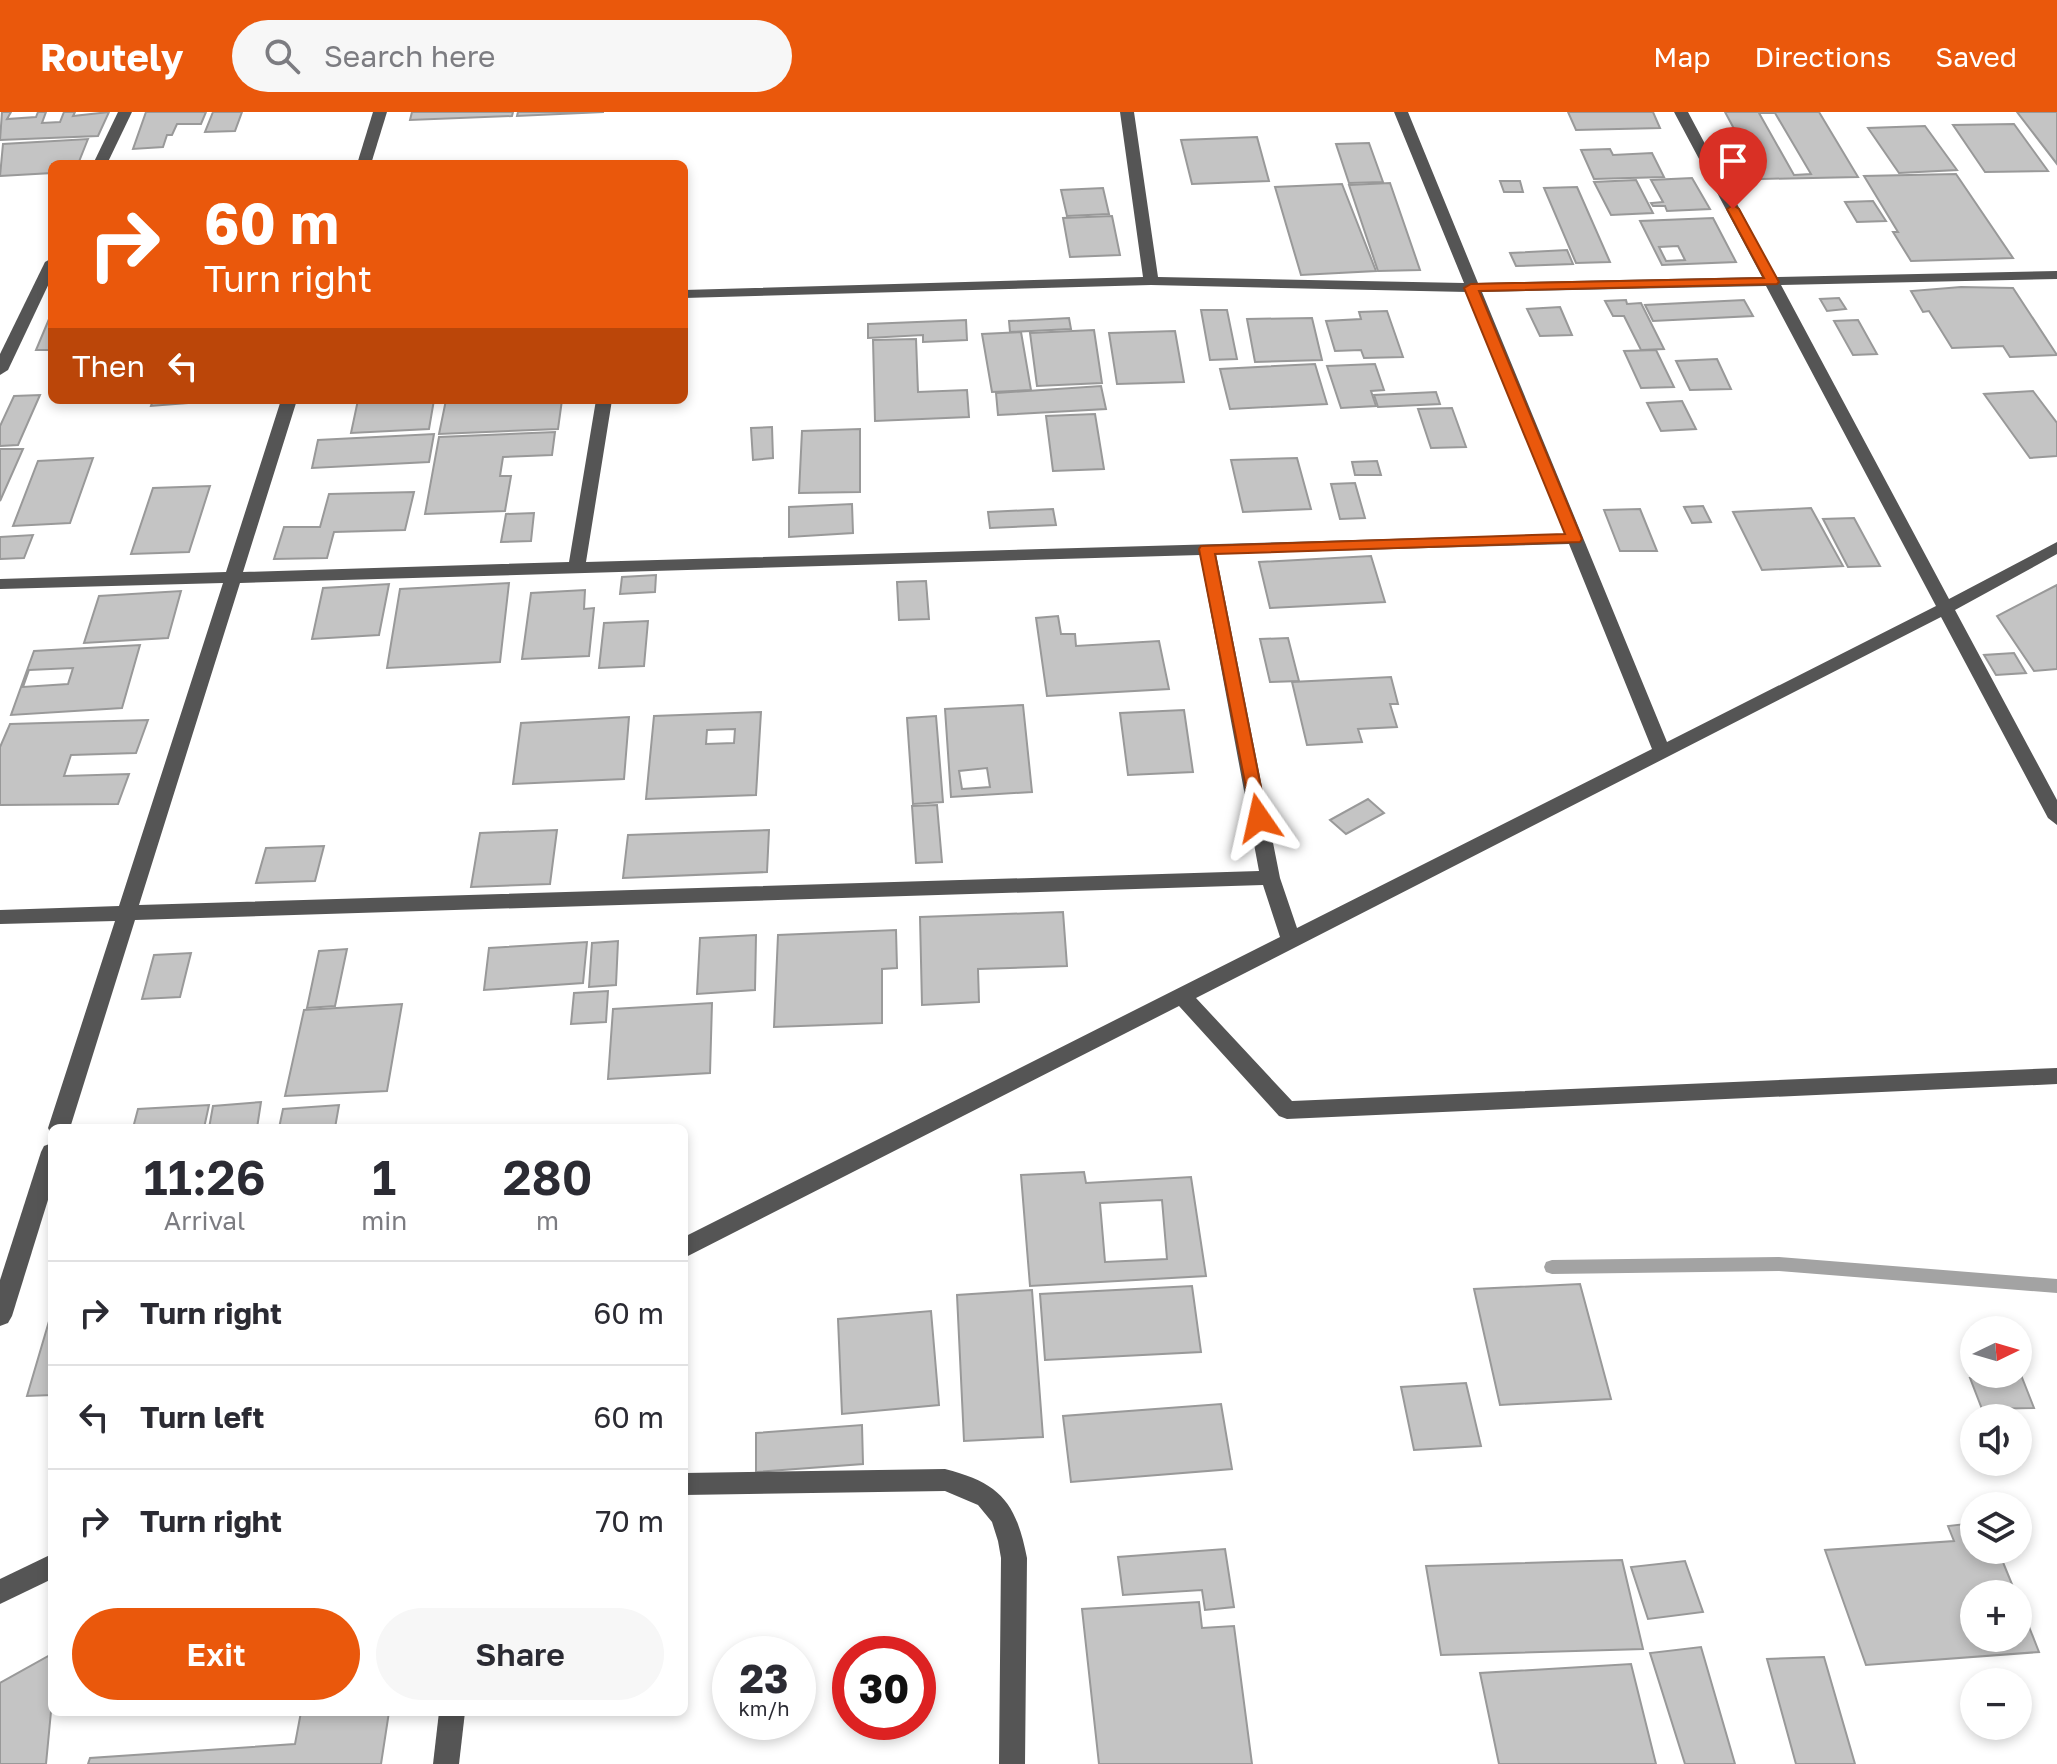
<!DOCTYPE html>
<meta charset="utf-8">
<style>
:root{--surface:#fff;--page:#f7f7f7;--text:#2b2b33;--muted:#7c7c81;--line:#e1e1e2;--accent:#ea580c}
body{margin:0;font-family:"Golos Text",sans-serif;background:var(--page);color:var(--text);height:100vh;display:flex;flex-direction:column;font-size:30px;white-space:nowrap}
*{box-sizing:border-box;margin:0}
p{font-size:26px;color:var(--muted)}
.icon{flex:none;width:44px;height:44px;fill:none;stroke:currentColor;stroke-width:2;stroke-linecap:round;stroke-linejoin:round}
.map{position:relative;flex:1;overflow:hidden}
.side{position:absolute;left:48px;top:1012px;width:640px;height:592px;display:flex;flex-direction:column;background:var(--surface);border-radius:12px;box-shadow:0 4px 12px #0003}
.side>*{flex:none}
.guide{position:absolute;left:48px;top:48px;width:640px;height:244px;border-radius:12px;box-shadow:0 4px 12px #0003;background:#ea580c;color:#fff;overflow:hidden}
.needle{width:52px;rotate:85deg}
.buttons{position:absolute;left:1960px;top:1204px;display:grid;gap:16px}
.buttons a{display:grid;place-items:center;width:72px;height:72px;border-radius:50%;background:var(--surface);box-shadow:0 4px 12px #0003;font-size:40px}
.speed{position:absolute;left:712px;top:1524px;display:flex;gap:16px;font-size:40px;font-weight:700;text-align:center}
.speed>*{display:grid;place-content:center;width:104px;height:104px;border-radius:50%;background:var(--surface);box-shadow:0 4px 12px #0003;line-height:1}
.speed small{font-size:20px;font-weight:400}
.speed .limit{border:12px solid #d22;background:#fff;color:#111}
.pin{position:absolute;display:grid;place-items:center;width:68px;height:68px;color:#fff;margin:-82px -34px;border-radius:50% 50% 50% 0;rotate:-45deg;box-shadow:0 0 8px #0007}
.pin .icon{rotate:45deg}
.me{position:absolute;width:88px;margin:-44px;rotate:349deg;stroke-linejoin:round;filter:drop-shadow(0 0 6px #0008)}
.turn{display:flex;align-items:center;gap:28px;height:168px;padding:0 24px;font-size:36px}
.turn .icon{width:104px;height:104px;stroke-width:2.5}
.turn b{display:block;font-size:56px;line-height:68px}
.then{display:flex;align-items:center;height:76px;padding:0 24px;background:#0003;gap:16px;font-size:30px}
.eta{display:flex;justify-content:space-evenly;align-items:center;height:136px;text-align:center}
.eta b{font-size:48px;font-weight:600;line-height:56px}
.cta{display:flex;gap:16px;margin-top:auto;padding:16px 24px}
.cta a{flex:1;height:92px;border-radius:48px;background:var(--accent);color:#fff;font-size:32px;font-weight:600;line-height:92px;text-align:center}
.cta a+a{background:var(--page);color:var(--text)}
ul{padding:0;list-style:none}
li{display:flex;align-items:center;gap:24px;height:104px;padding:0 24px;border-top:2px solid var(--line)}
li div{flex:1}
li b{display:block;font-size:30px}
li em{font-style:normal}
header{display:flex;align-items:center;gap:48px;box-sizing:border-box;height:112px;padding:0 40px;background:var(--accent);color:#fff}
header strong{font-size:38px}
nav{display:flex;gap:44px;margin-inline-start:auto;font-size:28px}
.search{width:560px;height:72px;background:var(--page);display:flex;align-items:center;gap:20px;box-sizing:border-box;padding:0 28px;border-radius:44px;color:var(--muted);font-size:30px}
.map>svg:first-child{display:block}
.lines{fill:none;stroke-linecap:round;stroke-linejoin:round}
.stream{fill:#a3a3a3;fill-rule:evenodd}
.building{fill:#c4c4c4;stroke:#999;stroke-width:2;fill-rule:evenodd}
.minor{fill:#555;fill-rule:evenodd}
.route{fill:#ea580c;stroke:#983908;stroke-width:2}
</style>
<header>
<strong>Routely</strong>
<div class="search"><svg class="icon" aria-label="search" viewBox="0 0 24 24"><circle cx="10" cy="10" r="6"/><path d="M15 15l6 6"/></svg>Search here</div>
<nav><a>Map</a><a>Directions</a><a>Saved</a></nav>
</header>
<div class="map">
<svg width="2057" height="1652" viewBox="0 0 2057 1652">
<rect width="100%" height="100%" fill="#fff"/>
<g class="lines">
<!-- stream -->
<path class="stream" d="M1779,1145L2057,1167V1181L1779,1159L1552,1162L1546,1160L1544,1155L1546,1150L1552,1148Z"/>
</g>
<!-- building -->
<g class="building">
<path d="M2,0H11L7,7L36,5L38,0H46L42,11L60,10L64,0H75L73,4L109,0L98,24L0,28Z"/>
<path d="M146,0H206L201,12H177L172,23H167L163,35L133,37Z"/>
<path d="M213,0H242L235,19L205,20Z"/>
<path d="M412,0H513L512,4L410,8Z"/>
<path d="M518,0H604L517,4Z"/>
<path d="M1568,0H1653L1660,16L1576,18Z"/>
<path d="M1725,0H1819L1858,65L1761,67ZM1759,1H1775L1811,62L1794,63Z"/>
<path d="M2017,0H2057V52Z"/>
<path d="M2014,12L2048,59L1985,60L1953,13Z"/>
<path d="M1925,14L1957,58L1899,61L1868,16Z"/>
<path d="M1257,25L1269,69L1192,72L1181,28Z"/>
<path d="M88,27L78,52H52V61L0,64L3,32Z"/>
<path d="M1369,31L1383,70L1349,71L1336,32Z"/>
<path d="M1610,37L1613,43L1652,41L1664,65L1594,67L1581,38Z"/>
<path d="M1956,62L2013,146L1911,149L1893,120H1898L1864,64Z"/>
<path d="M1692,66L1710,97L1667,99L1665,94H1653L1651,91L1663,90L1651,68Z"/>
<path d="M1636,68L1653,101L1611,103L1594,70Z"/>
<path d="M1500,69H1520L1523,80H1504Z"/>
<path d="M1390,71L1420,158L1378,159L1349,73Z"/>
<path d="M1342,72L1376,159L1301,163L1275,75Z"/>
<path d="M1577,75L1610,150L1576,151L1544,76Z"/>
<path d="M1103,76L1109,102L1067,104L1061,78Z"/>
<path d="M1873,89L1886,109L1857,110L1845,90Z"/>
<path d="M1112,104L1120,143L1070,145L1063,106Z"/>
<path d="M1713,106L1736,150L1662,153L1640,109ZM1678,134L1685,148L1666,149L1659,135Z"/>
<path d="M1567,138L1573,152L1516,154L1510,141Z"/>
<path d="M1961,175L2013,176L2057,243L2010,245L2003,234L1952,236L1929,199L1923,200L1911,179Z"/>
<path d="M1839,186L1846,197L1827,199L1820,187Z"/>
<path d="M1626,188L1627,192L1641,191L1664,237L1641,238L1624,204H1613L1605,189Z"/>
<path d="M1744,188L1753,204L1653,209L1645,193Z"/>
<path d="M1560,195L1572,223L1540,224L1527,197Z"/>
<path d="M1201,198H1227L1237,247L1210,248Z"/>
<path d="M1387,199L1403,245L1364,246L1361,238L1335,239L1326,209L1361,207L1359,200Z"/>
<path d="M52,200V238H36Z"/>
<path d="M1069,206L1071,217L1010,220L1009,209Z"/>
<path d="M1312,206L1322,248L1255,250L1247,207Z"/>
<path d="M966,208L967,228L923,230V223L868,226V212Z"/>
<path d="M1858,208L1877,242L1853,243L1834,209Z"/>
<path d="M1094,218L1102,271L1037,274L1030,221Z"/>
<path d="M1175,219L1184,270L1117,272L1109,221Z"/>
<path d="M1021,220L1031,278L992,280L982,222Z"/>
<path d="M916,227L918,280L967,278L969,305L875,309L873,228Z"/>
<path d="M1656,238L1674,275L1641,276L1624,239Z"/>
<path d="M1717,247L1731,277L1690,278L1676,249Z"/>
<path d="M1315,252L1327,292L1230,297L1220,257Z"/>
<path d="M1375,252L1384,278L1371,279L1376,294L1341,296L1327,254Z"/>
<path d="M1101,274L1106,297L998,303L996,281Z"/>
<path d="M2033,279L2057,311V344L2030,346L1984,282Z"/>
<path d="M1436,280L1440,292L1378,295L1374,283Z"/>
<path d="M40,283L18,333L0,334V314L14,284Z"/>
<path d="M153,288H227L151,294Z"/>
<path d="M358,288H434L429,317L351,321Z"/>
<path d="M446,288H562L558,317L439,322Z"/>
<path d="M1682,289L1696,317L1661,319L1647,291Z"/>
<path d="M1452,296L1466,335L1431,336L1418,297Z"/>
<path d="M1095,302L1104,357L1053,359L1046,304Z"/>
<path d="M772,315L773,346L753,348L751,316Z"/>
<path d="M860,317V380L799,381L802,319Z"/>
<path d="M555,320L552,343L503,345L500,364H511L505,399L425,402L439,325Z"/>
<path d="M434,322L429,350L312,356L318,328Z"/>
<path d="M0,337H23L0,389Z"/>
<path d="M93,346L70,411L13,414L38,349Z"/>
<path d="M1297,346L1311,397L1243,400L1231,348Z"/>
<path d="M1377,349L1381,363H1355L1352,350Z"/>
<path d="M1355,371L1365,406L1340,407L1331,372Z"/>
<path d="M210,374L189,440L131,442L153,376Z"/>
<path d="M414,380L405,418L334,420L327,446L274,447L284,415H320L329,382Z"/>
<path d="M852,392L853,421L789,425V395Z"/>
<path d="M1703,394L1711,410L1692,411L1684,395Z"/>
<path d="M1811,396L1843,454L1762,458L1733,400Z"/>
<path d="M1053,397L1056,413L990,416L988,400Z"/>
<path d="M1640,397L1657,439H1620L1604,398Z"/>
<path d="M534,401L531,429L501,430L506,402Z"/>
<path d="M1854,406L1880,454L1848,455L1823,407Z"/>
<path d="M33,423L24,446L0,447V425Z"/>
<path d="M1371,444L1385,490L1270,496L1259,450Z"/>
<path d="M656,463L655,480L620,482L622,465Z"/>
<path d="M926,469L929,507L899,508L897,470Z"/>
<path d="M509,471L500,550L387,556L400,477Z"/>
<path d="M389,472L379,523L312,527L323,476Z"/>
<path d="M2057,473V557L2034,559L1997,504Z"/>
<path d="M585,478L584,497L594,496L589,544L522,547L531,481Z"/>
<path d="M181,479L168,526L84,531L99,484Z"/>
<path d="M1058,504L1061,522H1075L1076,534L1159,529L1169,577L1047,584L1036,506Z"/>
<path d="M648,509L644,554L599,556L604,511Z"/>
<path d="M1288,526L1299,569L1270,570L1260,527Z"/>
<path d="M140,533L122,596L11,603L34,539ZM73,556L68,572L23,575L29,558Z"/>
<path d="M2014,541L2026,561L1996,563L1984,543Z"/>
<path d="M1391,565L1398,592H1390L1397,615L1358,617L1362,630L1307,633L1292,570Z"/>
<path d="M1023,593L1032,680L951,685L945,597ZM987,656L990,675L962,677L959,659Z"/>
<path d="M1184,598L1193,660L1128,663L1120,601Z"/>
<path d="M761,600L756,683L646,687L654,604ZM735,617L734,631L706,632L707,618Z"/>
<path d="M936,604L943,690L913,692L907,606Z"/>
<path d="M629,605L624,667L513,672L521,611Z"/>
<path d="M148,608L136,641L71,643L64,664L129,662L118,692L0,693V635L10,612Z"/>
<path d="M1368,687L1384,701L1346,722L1330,708Z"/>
<path d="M937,693L942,750L916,751L912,694Z"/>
<path d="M557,718L550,772L471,775L480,721Z"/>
<path d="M769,718L767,760L623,766L628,723Z"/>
<path d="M324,734L315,769L256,771L266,736Z"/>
<path d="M1063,800L1067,854L978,857L979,890L922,893L920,805Z"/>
<path d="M896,818L897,856L882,857V911L774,915L778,823Z"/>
<path d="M756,823L755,878L697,882L700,826Z"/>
<path d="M618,829L616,873L589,875L592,831Z"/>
<path d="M587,830L583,871L484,878L489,836Z"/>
<path d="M347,837L335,894L307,896L319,839Z"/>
<path d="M191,841L180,885L142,887L154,843Z"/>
<path d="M608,879L606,910L571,912L574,881Z"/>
<path d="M712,891L710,961L608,967L613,897Z"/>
<path d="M402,892L387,979L285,984L304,898Z"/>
<path d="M261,990L257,1016H209L213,994Z"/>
<path d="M209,993L204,1016H133L138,997Z"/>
<path d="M339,993L335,1016H279L283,997Z"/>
<path d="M1084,1060L1086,1071L1191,1065L1206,1164L1030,1174L1021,1063ZM1162,1088L1167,1147L1105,1150L1100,1091Z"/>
<path d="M1580,1172L1611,1287L1500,1293L1474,1177Z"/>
<path d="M1192,1174L1201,1240L1045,1248L1040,1182Z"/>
<path d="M1032,1178L1043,1325L964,1329L957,1183Z"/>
<path d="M52,1199V1283L27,1284Z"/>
<path d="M931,1199L939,1293L842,1302L838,1207Z"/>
<path d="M2021,1263L2034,1296L1982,1297L1970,1266Z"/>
<path d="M1466,1271L1481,1334L1414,1338L1401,1275Z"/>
<path d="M1221,1292L1232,1357L1071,1370L1063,1304Z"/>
<path d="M862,1313L863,1352L756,1360V1321Z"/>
<path d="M1974,1411V1438H1998L2016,1482H1974V1526H2018V1487L2039,1540L1866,1553L1825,1438L1954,1429L1948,1414Z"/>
<path d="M1225,1437L1234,1495L1205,1498L1202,1478L1123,1483L1118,1445Z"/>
<path d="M1622,1448L1643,1537L1441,1543L1426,1454Z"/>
<path d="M1685,1449L1703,1500L1648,1507L1631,1455Z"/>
<path d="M1199,1490L1202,1516L1234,1514L1252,1652H1099L1082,1497Z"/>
<path d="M1701,1535L1735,1652H1685L1650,1541Z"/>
<path d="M52,1542V1589L46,1652H0V1571Z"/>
<path d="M1824,1545L1855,1652H1796L1767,1547Z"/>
<path d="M1631,1552L1656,1652H1499L1480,1561Z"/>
<path d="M301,1600H389L381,1652H88L90,1646L295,1632Z"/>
</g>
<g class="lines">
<!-- minor -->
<g class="minor">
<path d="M118,0H132L107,52H93Z"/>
<path d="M373,0H387L371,52H357Z"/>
<path d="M1120,0H1134L1158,165L1464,171L1394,0H1408L1478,171L1762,165L1674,0H1688L1776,165L2057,159V167L1781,173L1949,487L2057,430V442L1955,498L2057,688V713L2048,706L1941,505L1196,886L1292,989L2057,956V972L1287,1007L1279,1004L1179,894L684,1146V1125L1280,825L1263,773L135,808L70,1016H52L51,1022L48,1016L115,809L0,812V798L119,794L223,471L0,477V467L226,460L281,288H297L243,460L569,450L596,288H612L586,450L1565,422L1467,180L1151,173L684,186V178L1143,165ZM1766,174L1936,494L1667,630L1482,180ZM1569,432L1652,637L1297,816L1280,766L1216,442ZM1200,443L1259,759L139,793L240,471Z"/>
<path d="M52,146V165L8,258L0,263V242L45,150Z"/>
<path d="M52,1031V1075L12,1204L8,1211L0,1214V1168L41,1040L44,1034Z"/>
<path d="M945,1357C1000,1371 1016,1390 1027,1446L1025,1652H999L1001,1446L998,1429L992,1410L978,1393L945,1379L684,1383V1361Z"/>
<path d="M52,1442V1467L0,1492V1467Z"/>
<path d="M439,1600H465L459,1652H433Z"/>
</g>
</g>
<!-- route -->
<path class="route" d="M1733,93L1739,97L1779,170L1777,172L1479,179L1582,427L1580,430L1215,442L1267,706L1259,712L1253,711L1199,437L1201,434L1565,422L1464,176L1471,172L1764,166L1727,97Z"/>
</svg>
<div class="buttons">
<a><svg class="needle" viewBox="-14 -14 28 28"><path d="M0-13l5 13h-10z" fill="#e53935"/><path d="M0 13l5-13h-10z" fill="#7c7c81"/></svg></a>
<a><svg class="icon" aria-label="sound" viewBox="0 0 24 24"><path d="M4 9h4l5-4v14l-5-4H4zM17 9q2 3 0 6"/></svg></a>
<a><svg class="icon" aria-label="layers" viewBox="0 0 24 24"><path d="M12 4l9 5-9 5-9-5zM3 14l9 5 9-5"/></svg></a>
<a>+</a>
<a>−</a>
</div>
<div class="speed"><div>23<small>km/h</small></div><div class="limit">30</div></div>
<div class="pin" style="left:1733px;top:97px;background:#d93025"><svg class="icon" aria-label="arrive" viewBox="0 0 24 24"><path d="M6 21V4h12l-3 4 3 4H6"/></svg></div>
<svg class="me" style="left:1259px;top:706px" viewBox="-20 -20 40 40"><path d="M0-17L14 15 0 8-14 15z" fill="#ea580c" stroke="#fff" stroke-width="4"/></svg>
<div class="guide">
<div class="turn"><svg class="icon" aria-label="right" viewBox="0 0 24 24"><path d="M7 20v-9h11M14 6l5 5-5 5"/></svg><div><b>60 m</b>Turn right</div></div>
<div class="then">Then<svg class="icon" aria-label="left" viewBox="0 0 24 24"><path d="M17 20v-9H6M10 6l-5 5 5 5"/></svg></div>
</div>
<section class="side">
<div class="eta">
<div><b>11:26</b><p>Arrival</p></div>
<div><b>1</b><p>min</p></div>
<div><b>280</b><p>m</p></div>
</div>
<ul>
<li><svg class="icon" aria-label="right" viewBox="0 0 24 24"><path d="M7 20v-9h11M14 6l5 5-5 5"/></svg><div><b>Turn right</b></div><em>60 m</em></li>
<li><svg class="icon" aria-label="left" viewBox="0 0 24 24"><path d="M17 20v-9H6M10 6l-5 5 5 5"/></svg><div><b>Turn left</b></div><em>60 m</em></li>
<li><svg class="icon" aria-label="right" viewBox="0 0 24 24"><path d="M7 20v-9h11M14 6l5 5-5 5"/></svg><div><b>Turn right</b></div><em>70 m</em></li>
</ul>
<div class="cta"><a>Exit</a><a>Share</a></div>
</section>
</div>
